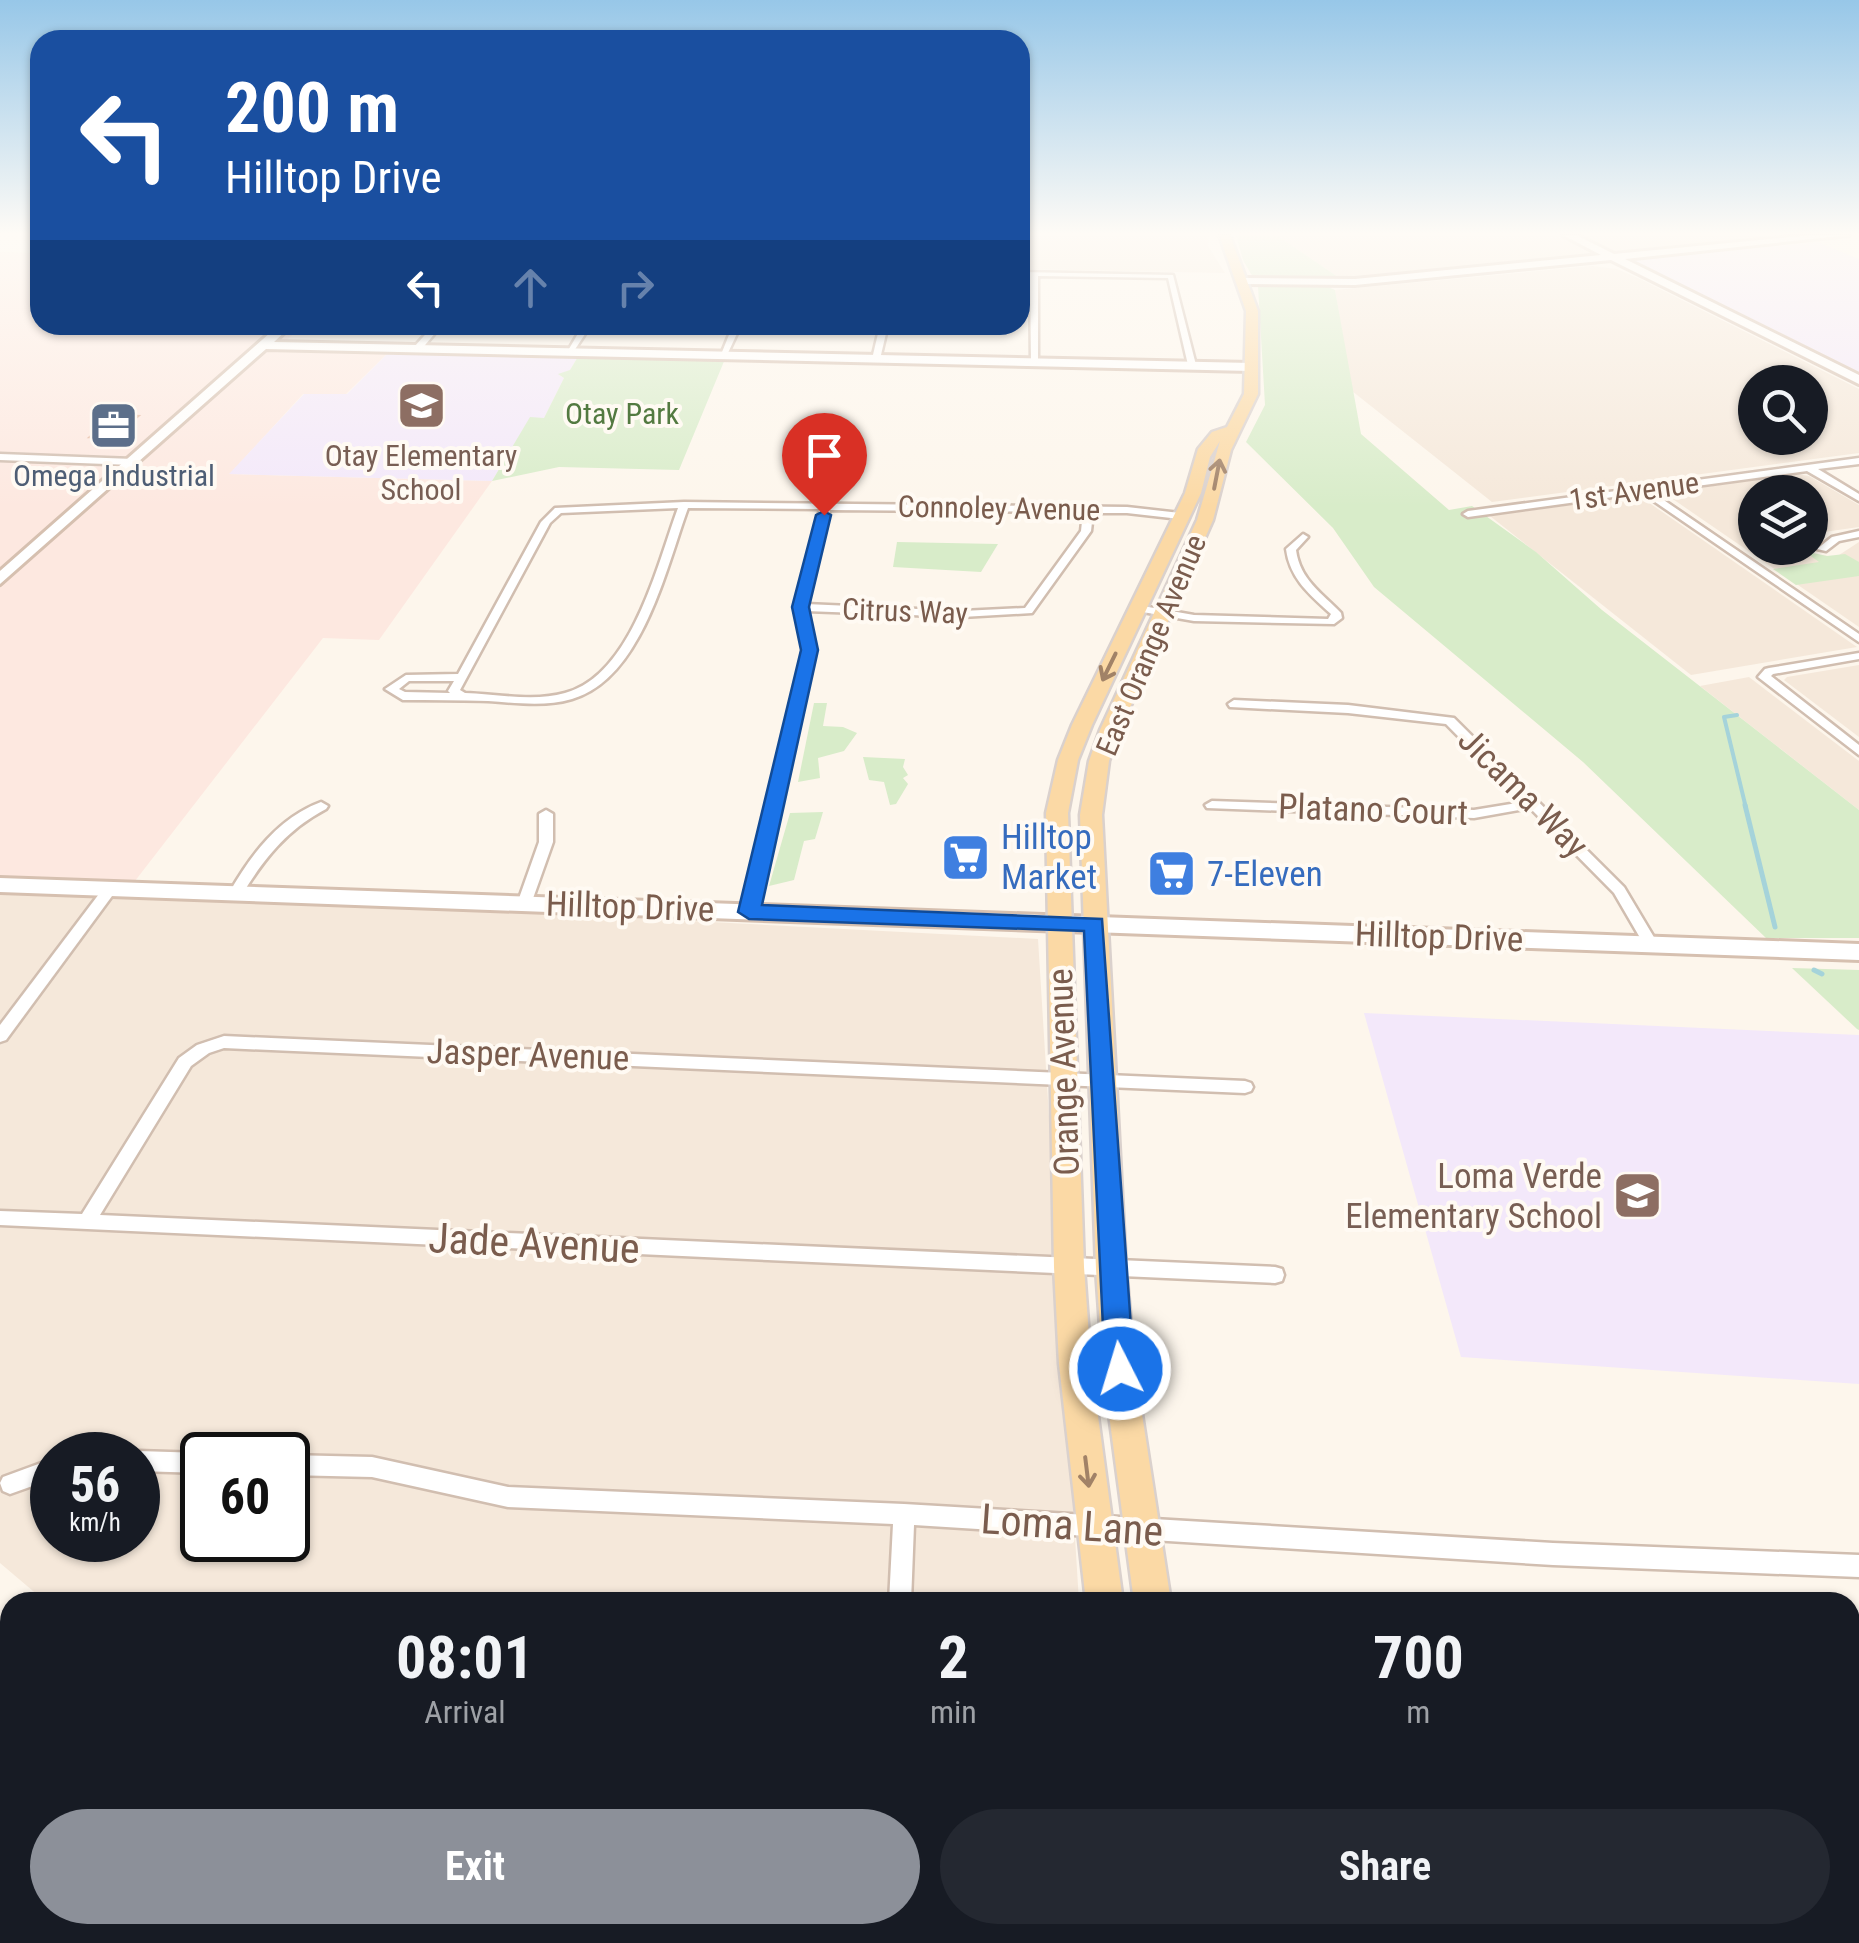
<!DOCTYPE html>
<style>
:root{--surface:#171b24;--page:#242831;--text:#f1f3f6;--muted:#9ea1a6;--accent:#8c9099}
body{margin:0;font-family:"Roboto Condensed",sans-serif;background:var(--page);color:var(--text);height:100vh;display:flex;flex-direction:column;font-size:38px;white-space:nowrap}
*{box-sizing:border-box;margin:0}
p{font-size:32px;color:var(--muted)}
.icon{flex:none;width:55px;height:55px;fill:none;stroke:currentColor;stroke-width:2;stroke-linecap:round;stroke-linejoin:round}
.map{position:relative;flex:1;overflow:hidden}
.side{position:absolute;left:0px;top:1592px;width:1860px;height:352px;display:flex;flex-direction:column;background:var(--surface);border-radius:30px 30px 0 0;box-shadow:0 2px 8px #0004}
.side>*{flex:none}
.guide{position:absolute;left:30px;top:30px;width:1000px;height:305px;border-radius:30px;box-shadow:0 2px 8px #0004;background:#1a4fa0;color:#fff;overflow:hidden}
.buttons{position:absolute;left:1738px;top:365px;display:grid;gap:20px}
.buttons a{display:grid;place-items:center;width:90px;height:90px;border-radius:50%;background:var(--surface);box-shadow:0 2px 8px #0004;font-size:50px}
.speed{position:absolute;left:30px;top:1432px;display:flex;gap:20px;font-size:50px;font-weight:700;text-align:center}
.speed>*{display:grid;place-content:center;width:130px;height:130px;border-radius:50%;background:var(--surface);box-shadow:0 2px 8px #0004;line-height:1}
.speed small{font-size:25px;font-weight:400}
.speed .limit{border:5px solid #111;border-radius:15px;background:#fff;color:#111}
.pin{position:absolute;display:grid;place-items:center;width:85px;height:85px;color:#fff;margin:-102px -42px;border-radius:50% 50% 50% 0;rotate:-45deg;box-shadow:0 0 10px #0007}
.pin .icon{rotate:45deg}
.me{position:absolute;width:110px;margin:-55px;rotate:355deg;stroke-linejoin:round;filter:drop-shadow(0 0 8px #0008)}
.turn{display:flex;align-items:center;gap:35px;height:210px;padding:0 30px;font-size:45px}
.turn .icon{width:130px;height:130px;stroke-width:2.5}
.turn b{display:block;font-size:70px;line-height:85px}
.lanes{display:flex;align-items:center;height:95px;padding:0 30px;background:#0003;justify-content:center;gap:50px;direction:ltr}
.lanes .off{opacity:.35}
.eta{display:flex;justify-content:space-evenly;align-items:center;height:170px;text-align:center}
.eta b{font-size:60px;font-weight:700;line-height:70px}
.primary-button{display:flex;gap:20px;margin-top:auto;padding:20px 30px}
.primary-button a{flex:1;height:115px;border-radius:60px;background:var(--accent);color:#fff;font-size:40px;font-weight:700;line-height:115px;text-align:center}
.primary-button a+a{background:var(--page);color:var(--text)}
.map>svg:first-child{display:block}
.residential{fill:#f5e8da;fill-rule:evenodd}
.commercial{fill:#fde8e0}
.education{fill:#f3e8fa}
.green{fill:#d8ecc9}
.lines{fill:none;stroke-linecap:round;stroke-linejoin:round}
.stream-far2{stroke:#a5d3da;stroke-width:4}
.stream-far1{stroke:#a5d3da;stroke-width:5}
.stream{stroke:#a5d3da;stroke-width:8}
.building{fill:#f3d5c3;stroke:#e6bba3;stroke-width:2.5}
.street-casing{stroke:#d1beb0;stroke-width:5}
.secondary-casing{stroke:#d6c0b0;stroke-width:6}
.primary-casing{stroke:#dad1cd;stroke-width:5}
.street{fill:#fff;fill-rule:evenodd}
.secondary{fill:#fff;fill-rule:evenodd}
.primary{fill:#fbd9a5;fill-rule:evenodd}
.oneway{stroke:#a18267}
.route{fill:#1a73e8;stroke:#114b97;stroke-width:2.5}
.labels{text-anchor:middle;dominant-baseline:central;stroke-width:8;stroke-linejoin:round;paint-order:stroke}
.far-park-label{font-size:30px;fill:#537a41;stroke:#fffaf3}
.far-education-label{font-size:30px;fill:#785e54;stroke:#fffaf3}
.far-service-label{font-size:30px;fill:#4e5e75;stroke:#fffaf3}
.far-street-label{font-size:30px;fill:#7a5c4d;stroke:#fffaf3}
.street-label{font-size:35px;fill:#7a5c4d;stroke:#fffaf3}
.shop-label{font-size:35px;fill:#366cbe;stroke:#fffaf3;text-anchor:start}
.education-label{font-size:35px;fill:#785e54;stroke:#fffaf3;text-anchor:end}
.near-street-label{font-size:42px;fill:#7a5c4d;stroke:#fffaf3}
</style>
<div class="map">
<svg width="1859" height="1943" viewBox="0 0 1859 1943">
<rect width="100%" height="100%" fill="#fdf6ec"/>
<!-- residential -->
<g class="residential">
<path d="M1020,235H1209L1208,246L1225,273L1020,269Z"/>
<path d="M1276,235H1560L1595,254L1341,279Z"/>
<path d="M1582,235H1786L1615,252Z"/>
<path d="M1592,266L1617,269L1640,279L1859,389V453L1492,502L1352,391L1335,290ZM1755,382H1810V438H1755Z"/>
<path d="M1796,474L1809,476L1859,505V527L1810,534V492H1755V548H1799L1812,554L1836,557L1859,542V627L1664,493Z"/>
<path d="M1630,497L1645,500L1857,647L1691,675L1490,516Z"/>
<path d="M1859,665V737L1784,680L1787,677Z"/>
<path d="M1749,677L1859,761V810L1700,686Z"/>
<path d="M0,885L1038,939L1079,1602H46L0,1563ZM52,1455H138V1540H52ZM202,1455H288V1540H202Z"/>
<path d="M270,1935H1116L1117,1943H268Z"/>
</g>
<!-- commercial -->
<path class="commercial" d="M0,252L40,253V325H303L278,348L390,351L346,394H303L230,474L492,481L379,640L323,638L128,890L0,885Z"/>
<!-- education -->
<g class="education">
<path d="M1818,242L1859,259V372L1633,260Z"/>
<path d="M390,351L579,355L570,370L559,375L564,378L544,418H530L492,481L229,474L304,394H347Z"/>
<path d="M1364,1013L1859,1035V1384L1461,1357Z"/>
</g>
<!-- green -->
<g class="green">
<path d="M1236,235H1276L1341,279L1330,288L1335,290L1361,434L1449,510L1472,506L1536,552L1602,610L1859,810V938H1766L1583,762L1374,587L1333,528L1246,442L1265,405L1258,286L1243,260Z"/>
<path d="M579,355L725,359L679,470L559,467L492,481L530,417L544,418L564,378L558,374L570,370Z"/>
<path d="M897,542L998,544L981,572L893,567Z"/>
<path d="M1804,551L1827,556L1845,554L1859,562V576L1796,585L1773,569L1819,562Z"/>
<path d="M814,703H827L823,726L843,727L857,733L844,751L818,758L820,778L798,782Z"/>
<path d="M863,757L905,759L903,767L908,775L903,778L908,784L896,804L890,805L884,782L869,780Z"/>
<path d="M823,812L815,839L804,841L794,880L769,886L790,813Z"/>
<path d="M1792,968L1859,970V1030L1857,1029Z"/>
<path d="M1850,1747H1859V1943H1246L1244,1935H1850Z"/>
</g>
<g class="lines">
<!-- stream-far2 -->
<path class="stream-far2" d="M1737,715L1724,717L1746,808"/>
<!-- stream-far1 -->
<g class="stream-far1">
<path d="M1745,805L1775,927"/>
<path d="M1814,970L1822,974"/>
</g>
<!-- stream -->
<path class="stream" d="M1850,1820H1859"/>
</g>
<!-- building -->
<path class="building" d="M115,415L138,416L113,437H90Z"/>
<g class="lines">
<defs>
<g id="street">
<path d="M1020,272L1173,275L1196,365L1192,367L1188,365L1168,278L1038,276V362L1031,364L1030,276H1020Z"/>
<path d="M434,325H442L420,351H414V347Z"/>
<path d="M583,325H591L572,354H566Z"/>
<path d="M733,325H741L727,355L720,357Z"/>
<path d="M880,325H888L880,359L876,361L872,359Z"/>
<path d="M0,454L133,459L138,462L133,465L0,460Z"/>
<path d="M1859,458V464L1818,469L1859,494V501L1807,471L1652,492L1859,634V642L1642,493L1468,517L1463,514L1468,511Z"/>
<path d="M684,502L1127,507L1180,513L1185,516L1180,519L1127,513H1093L1091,531L1032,613L962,617L806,611L815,650L756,911L749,916L742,911L803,650L795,607L820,509L688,508C666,568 642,679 572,699C546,707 515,703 488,701C460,700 431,700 403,700L385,689L406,675L458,674L541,522L555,508ZM678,508C657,565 632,675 565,693C534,702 497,694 465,693L460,690L550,523L561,513ZM830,510L1083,512L1081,531L1025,608L962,611L806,604ZM409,681H454L448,691L450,693L405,692L399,689Z"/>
<path d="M1859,531V537L1839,541L1826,551L1817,549L1832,537Z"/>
<path d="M1303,534L1308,537L1296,550C1300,580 1322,593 1341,613L1342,618L1334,624L1194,621L1137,611L1132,608L1137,605L1194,615L1328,619L1331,614C1310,595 1290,579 1286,549Z"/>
<path d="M1859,653V659L1773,674L1771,676L1859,745V755L1758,677L1765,669L1769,668Z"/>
<path d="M1234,700L1348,705L1454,718L1624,887L1658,944L1656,948H1646L1614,893L1530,808L1474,818L1207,808L1205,805L1212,801L1474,810L1523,802L1446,724L1348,713L1230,707L1228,704Z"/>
<path d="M321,802L328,806L326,809C286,830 264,859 241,896H231L229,893C251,855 278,818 321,802Z"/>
<path d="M546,810L553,814V842L531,904L524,909L517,904L539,842V814Z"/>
<path d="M110,884L117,889L115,892L6,1040L0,1042V1025L105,886Z"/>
<path d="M224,1036L1245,1081L1251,1083L1253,1087L1251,1091L1245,1093L224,1048L209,1053L191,1066L100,1215L1275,1267L1282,1269L1284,1275L1282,1281L1275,1283L0,1225V1211L82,1214L179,1058L197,1045Z"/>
<path d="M138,1451L202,1453L207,1455H202V1473L138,1471V1455H130Z"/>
<path d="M288,1455L372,1457L508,1487L904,1504L1553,1543L1859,1555V1577L1553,1565L914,1525L911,1602H889L893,1524L508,1507L372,1477L288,1475Z"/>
<path d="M52,1459V1479L10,1494L3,1491L0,1483L3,1477Z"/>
</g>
<g id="secondary">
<path d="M1563,235H1576L1614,254L1812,235H1849L1625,259L1859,375V384L1611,260L1355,285L1244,284L1239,281L1244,278L1355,279L1601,255Z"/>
<path d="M279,325H292L274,342L1251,363L1257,367L1251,371L266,349L0,584V571Z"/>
<path d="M0,878L1859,944V960L0,892Z"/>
</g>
<g id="primary">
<path d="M1219,235H1230L1258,311V394L1231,450L1213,520L1120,730L1109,761L1102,815L1126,1269L1135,1369L1171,1602H1134L1103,1369L1096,1269L1080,815L1089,761L1100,730L1197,520L1220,441L1210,457L1201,493L1092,725L1078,760L1068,813L1084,1267L1091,1364L1123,1602H1086L1059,1364L1054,1267L1046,813L1058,760L1072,725L1185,493L1198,449L1212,432L1227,427L1244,394L1246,311Z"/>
<path d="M1124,1935H1168L1169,1943H1125Z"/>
<path d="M1181,1935H1225L1226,1943H1182Z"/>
</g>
</defs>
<!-- street casing -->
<use href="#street" class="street-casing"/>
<!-- secondary casing -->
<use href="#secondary" class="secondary-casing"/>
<!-- primary casing -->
<use href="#primary" class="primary-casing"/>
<!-- street -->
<use href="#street" class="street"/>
<!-- secondary -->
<use href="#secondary" class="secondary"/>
<!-- primary -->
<use href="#primary" class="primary"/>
</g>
<!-- one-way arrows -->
<defs><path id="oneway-shaft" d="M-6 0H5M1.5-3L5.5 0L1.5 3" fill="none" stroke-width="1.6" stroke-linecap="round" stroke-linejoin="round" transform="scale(2.5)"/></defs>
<g class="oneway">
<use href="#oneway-shaft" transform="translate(1217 474) rotate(-79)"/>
<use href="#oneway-shaft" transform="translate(1109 667) rotate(116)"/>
<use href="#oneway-shaft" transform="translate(1087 1472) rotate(83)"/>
</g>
<!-- sky -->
<linearGradient id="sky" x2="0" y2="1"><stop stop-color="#97c7e8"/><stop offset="0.46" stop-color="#fefbf6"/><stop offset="1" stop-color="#fefbf6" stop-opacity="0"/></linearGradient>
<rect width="1859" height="507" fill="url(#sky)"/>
<!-- route -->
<path class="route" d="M824,511L831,515L809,607L818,650L762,905L1102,919L1134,1369L1130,1378L1120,1382L1109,1378L1105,1369L1084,931L749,919L738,912L801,650L792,607L816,515Z"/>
<!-- icons -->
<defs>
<symbol id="school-square" viewBox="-11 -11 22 22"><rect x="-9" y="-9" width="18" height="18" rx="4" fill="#8d6e63" stroke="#fffaf3"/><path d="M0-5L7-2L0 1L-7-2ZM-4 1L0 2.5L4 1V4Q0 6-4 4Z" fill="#fff"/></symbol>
<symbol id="office-square" viewBox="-11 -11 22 22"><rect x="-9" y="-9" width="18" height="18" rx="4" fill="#5c6f8a" stroke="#fffaf3"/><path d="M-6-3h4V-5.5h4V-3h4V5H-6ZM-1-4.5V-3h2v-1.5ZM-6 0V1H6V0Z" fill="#fff"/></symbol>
<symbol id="supermarket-square" viewBox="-11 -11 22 22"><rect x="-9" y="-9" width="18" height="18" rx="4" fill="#3f7fe0" stroke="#fffaf3"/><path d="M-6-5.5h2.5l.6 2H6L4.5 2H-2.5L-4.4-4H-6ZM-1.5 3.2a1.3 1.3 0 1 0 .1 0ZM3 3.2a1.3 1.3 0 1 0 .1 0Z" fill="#fff"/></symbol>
</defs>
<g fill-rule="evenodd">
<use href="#school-square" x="394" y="378" width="55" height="55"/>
<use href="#office-square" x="86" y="398" width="55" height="55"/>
<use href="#supermarket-square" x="938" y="830" width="55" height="55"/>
<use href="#supermarket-square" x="1144" y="846" width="55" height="55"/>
<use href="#school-square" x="1610" y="1168" width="55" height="55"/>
</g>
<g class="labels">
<!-- far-park labels -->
<g class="far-park-label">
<text x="622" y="413">Otay Park</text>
</g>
<!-- far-education labels -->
<g class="far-education-label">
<text x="421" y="455">Otay Elementary<tspan x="421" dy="34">School</tspan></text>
</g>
<!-- far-service labels -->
<g class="far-service-label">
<text x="114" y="475">Omega Industrial</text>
</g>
<!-- far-street labels -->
<g class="far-street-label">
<text transform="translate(1634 491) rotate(-8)">1st Avenue</text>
<text transform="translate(999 508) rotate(1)">Connoley Avenue</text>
<text transform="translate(905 611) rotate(2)">Citrus Way</text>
<text transform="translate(1151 645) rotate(-67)">East Orange Avenue</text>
</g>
<!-- street labels -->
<g class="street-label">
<text transform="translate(1523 793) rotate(45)">Jicama Way</text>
<text transform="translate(1373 810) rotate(2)">Platano Court</text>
<text transform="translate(630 907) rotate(2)">Hilltop Drive</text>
<text transform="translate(1439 937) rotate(2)">Hilltop Drive</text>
<text transform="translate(528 1055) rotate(2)">Jasper Avenue</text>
<text transform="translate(1064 1072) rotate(-92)">Orange Avenue</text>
</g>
<!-- shop labels -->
<g class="shop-label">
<text x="1001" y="837">Hilltop<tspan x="1001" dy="40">Market</tspan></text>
<text x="1207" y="874">7-Eleven</text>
</g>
<!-- education labels -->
<g class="education-label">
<text x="1602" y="1176">Loma Verde<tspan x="1602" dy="40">Elementary School</tspan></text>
</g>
<!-- near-street labels -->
<g class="near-street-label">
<text transform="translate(534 1243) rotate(3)">Jade Avenue</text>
<text transform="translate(1072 1525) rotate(4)">Loma Lane</text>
</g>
</g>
</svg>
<div class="buttons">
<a><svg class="icon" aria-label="search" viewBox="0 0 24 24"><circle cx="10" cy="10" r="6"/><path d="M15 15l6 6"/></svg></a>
<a><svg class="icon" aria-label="layers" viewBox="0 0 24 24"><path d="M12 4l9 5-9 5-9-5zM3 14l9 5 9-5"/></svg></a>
</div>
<div class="speed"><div>56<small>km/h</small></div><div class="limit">60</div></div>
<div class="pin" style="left:824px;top:515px;background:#d93025"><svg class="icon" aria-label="arrive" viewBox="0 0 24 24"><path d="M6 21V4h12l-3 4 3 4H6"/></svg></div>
<svg class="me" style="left:1120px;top:1369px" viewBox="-20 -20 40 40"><circle r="17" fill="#1a73e8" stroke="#fff" stroke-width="3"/><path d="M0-11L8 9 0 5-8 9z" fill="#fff"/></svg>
<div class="guide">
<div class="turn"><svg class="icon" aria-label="left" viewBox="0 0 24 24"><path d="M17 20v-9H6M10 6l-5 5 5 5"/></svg><div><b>200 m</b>Hilltop Drive</div></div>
<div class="lanes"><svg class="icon" aria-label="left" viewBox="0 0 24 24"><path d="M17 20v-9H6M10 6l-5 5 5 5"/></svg><svg class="icon off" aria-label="ahead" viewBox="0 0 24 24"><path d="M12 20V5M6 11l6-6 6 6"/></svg><svg class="icon off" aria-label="right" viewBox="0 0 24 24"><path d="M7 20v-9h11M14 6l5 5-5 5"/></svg></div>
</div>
<section class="side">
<div class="eta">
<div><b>08:01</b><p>Arrival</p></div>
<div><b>2</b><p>min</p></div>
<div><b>700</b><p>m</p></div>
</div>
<div class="primary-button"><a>Exit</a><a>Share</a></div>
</section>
</div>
